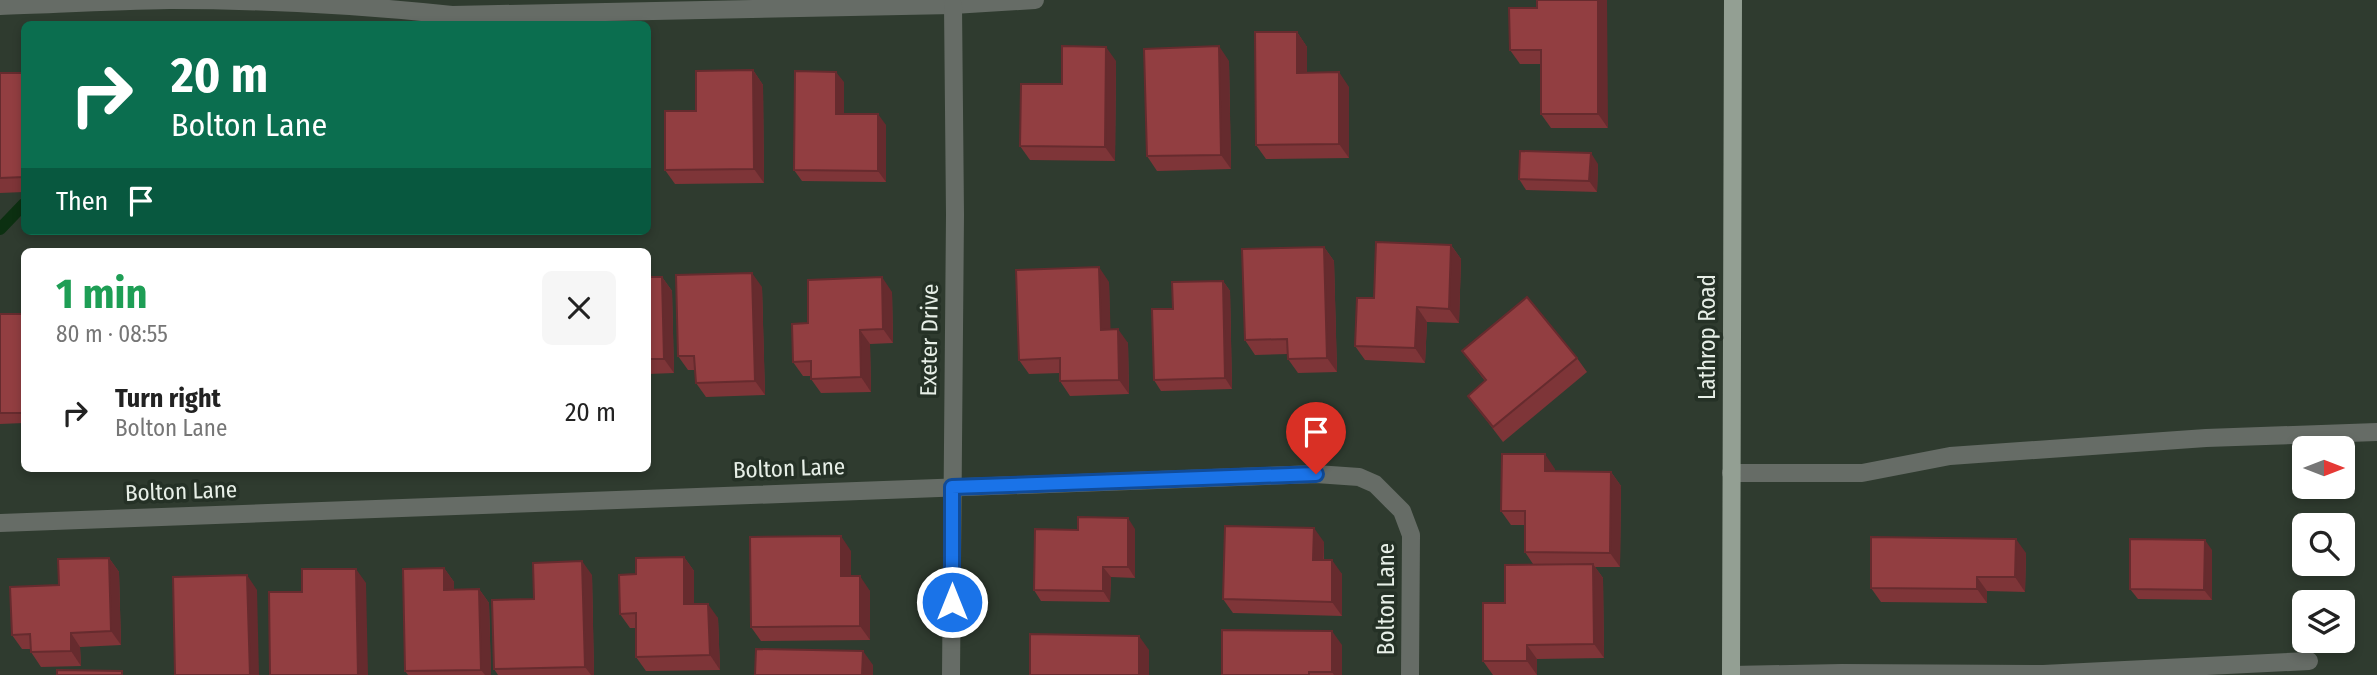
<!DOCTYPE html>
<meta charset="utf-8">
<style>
:root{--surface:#fff;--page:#f6f6f6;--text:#222;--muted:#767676}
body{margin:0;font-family:"Fira Sans Condensed",sans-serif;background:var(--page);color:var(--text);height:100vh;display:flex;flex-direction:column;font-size:26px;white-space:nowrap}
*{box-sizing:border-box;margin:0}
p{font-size:23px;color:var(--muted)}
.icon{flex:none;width:38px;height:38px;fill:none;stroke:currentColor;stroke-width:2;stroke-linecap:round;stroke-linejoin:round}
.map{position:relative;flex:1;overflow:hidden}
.panel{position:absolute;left:21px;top:248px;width:630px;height:224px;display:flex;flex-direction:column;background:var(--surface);border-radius:10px;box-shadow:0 4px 10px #0003}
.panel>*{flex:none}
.hud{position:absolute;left:21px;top:21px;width:630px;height:214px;border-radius:10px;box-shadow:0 4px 10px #0003;background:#0b6e4f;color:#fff;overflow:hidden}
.needle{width:46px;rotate:90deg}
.fabs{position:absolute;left:2292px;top:436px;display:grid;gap:14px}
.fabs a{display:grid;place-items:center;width:63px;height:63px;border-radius:10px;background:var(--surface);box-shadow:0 4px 10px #0003;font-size:35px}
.pin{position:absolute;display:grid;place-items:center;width:60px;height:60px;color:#fff;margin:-72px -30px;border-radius:50% 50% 50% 0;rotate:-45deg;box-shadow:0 0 7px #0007}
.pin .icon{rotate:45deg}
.me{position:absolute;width:77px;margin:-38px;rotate:0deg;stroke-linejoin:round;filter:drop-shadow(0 0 5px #0008)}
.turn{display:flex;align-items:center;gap:24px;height:147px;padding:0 35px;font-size:32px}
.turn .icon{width:91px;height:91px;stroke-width:2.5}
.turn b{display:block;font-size:49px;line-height:60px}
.then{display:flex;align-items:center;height:66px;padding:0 35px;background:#0003;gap:14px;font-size:26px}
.round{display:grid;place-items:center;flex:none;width:74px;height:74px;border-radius:10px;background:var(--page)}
.head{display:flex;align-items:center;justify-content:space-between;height:119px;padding:0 35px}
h1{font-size:42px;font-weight:700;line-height:52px;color:#1e9e55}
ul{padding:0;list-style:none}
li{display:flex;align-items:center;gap:21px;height:91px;padding:0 35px}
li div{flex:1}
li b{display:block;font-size:26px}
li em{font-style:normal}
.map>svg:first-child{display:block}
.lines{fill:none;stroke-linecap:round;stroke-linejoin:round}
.stream{stroke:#0c3011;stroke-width:12}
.minor{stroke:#666c66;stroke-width:18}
.major{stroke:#939f93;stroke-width:18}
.wall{fill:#7e3538}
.shaded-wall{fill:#662b2e}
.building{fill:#923e41;stroke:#662b2e;stroke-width:2}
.route-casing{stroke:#114b97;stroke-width:18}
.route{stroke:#1a73e8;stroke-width:12}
.labels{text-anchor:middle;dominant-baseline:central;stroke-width:7;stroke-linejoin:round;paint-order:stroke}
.street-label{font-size:23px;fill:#e7efe7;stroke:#253126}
</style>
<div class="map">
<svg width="2377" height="675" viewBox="0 0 2377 675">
<rect width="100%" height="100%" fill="#2f3b2f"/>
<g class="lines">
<!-- stream -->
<path class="stream" d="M0,229L24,204"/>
<!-- minor -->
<g class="minor">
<path d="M0,6C57,4 114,1 170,0C264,0 359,5 452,15L953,5L1035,0"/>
<path d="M1731,473H1862L1950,456L2206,438L2377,432"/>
<path d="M0,523L1316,474L1359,477L1375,484L1402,511L1411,535L1410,675"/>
<path d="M951,675L955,215L953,5"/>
<path d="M1731,675L1842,673L2043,674L2309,661"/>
</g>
<!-- major -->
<path class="major" d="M1731,675L1733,0"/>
</g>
<!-- wall -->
<g class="wall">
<path d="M1537,8L1608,128H1551L1541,114V64H1520L1510,50Z"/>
<path d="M1297,32L1307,47V73L1349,87V158L1266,159L1256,145Z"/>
<path d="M1116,61L1115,161L1030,160L1020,146L1062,84Z"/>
<path d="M1229,61L1231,169L1157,171L1147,156Z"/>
<path d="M753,70L763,85L764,183L675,184L665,170L696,111Z"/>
<path d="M0,73H24V192L0,193Z"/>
<path d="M844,82V114L886,125V182L802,181L794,170Z"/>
<path d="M1598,164L1597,192L1526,190L1519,179Z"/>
<path d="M1451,245L1461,259L1459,323L1427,322L1425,363L1365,360L1355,346L1374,298Z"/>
<path d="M1324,247L1334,261L1337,372L1298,373L1288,359V354L1255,355L1245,340Z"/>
<path d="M648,277H662L672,291L674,373L648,374Z"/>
<path d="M1223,281L1230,291L1232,389L1161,391L1154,380L1173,309Z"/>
<path d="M1109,282L1110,329L1128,343L1129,394L1070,396L1060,381V373L1029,374L1019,360Z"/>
<path d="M762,287L765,395L706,397L696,383L695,370H688L678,356Z"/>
<path d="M892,292L893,343L870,344L871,392L821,393L811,379V376H803L793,362L808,323Z"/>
<path d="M0,314H24V423L0,424Z"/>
<path d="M1462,351L1577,358L1587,372L1503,442L1468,396L1485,381Z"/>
<path d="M1555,469V471L1611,472L1621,486L1620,567H1595L1603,578L1604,658L1537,659V675H1493L1483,661L1505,603L1533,564L1525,552V525H1511L1501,511Z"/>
<path d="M1135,529V578L1111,577L1110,602L1041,601L1034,590L1078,530Z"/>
<path d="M1324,542V560L1342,574V616L1233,613L1223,599Z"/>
<path d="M2212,550V600L2138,599L2130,589Z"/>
<path d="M851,551V576L870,591V640L761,641L751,627Z"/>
<path d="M2026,553L2025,592L1987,591V603L1881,602L1871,588Z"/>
<path d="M684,557L694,571V604L718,618L720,670L646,671L636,657V628H630L620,614L636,574Z"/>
<path d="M109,558L119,572L121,645L80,647L81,666L41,667L31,652V649H22L12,635L59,585Z"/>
<path d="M444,568L454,582V589H479L489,603L491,675H408L405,671Z"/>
<path d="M592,575L594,675H498L494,669L534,599Z"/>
<path d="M1342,645V675H1222Z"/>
</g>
<!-- shaded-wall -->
<g class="shaded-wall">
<path d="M1598,0H1607L1608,128L1598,114Z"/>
<path d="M1297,32L1307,47V87L1297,73Z"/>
<path d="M1219,46L1229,61L1231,169L1221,155Z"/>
<path d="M1106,47L1116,61L1115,161L1105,147Z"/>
<path d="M753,70L763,85L764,183L754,169Z"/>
<path d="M836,72L844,82V124L836,114Z"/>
<path d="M1339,72L1349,87V158L1339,144Z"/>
<path d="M878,114L886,125V182L878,171Z"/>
<path d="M648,119L651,124L650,187L648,184Z"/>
<path d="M1591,153L1598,164L1597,192L1589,181Z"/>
<path d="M1451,245L1461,259L1459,323L1449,309Z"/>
<path d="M1324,247L1334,261L1337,372L1327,358Z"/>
<path d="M1099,267L1109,282L1111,344L1101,330Z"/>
<path d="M752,273L762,287L765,395L755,381Z"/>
<path d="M662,277L672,291L674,373L664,359Z"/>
<path d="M882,277L892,292L893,343L883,329Z"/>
<path d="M1223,281L1230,291L1232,389L1225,378Z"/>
<path d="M1417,307L1427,322L1425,363L1415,348Z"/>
<path d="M1118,329L1128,343L1129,394L1119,380Z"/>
<path d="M860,330L870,344L871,392L861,377Z"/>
<path d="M1545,454L1555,469V485L1545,471Z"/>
<path d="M1611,472L1621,486L1620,567L1610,553Z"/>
<path d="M1128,518L1135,529V578L1128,567Z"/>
<path d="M1314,528L1324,542L1323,574L1313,560Z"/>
<path d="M841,536L851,551V591L841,576Z"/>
<path d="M2016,539L2026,553L2025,592L2015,577Z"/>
<path d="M2205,540L2212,550V600L2204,590Z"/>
<path d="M684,557L694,571V618L684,604Z"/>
<path d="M109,558L119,572L121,645L111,631Z"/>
<path d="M1332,560L1342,574V616L1332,602Z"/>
<path d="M582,561L592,575L594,675H591L585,667Z"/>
<path d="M1593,564L1603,578L1604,658L1594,644Z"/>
<path d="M1103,567L1111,577L1110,602L1103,591Z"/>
<path d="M444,568L454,582V604L444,590Z"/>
<path d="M356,569L366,583L368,675H358Z"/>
<path d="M247,575L257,590L259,675H250Z"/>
<path d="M860,576L870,591V640L860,626Z"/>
<path d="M1977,577L1987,591V603L1977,589Z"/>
<path d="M479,589L489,603L491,675H485L481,670Z"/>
<path d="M708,604L718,618L720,670L710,655Z"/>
<path d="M1332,631L1342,645V675H1334L1332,672Z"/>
<path d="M71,633L80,647L81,666L71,651Z"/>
<path d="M1139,636L1149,650V675H1139Z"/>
<path d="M1527,645L1537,659V675L1527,661Z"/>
<path d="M863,651L873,665V675H862Z"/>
</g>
<!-- building -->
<g class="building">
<path d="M1537,0H1598V114H1541V50H1510L1509,8H1537Z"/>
<path d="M1255,32H1297V73L1339,72V144L1256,145Z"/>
<path d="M1062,46L1106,47L1105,147L1020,146L1021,84H1062Z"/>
<path d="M1219,46L1221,155L1147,156L1144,49Z"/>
<path d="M753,70L754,169L665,170V111H696V71Z"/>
<path d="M795,71L836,72V114H878V171L794,170Z"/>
<path d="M0,73H24V177L0,178Z"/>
<path d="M1520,151L1591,153L1589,181L1519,179Z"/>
<path d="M1376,242L1451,245L1449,309L1417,307L1415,348L1355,346L1357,298H1374Z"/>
<path d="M1324,247L1327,358L1288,359L1287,339L1245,340L1242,249Z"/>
<path d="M1099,267L1101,330L1118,329L1119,380L1060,381V358L1019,360L1016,270Z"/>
<path d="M752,273L755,381L696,383L694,356H678L676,275Z"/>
<path d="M648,277H662L664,359H648Z"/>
<path d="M882,277L883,329L860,330L861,377L811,379V361L793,362L792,324L808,323V280Z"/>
<path d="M1223,281L1225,378L1154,380L1152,309H1173L1172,282Z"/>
<path d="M1527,297L1577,358L1493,427L1468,396L1486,380L1462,351Z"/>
<rect x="0" y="314" width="24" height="99"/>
<path d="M1502,454H1545V471L1611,472L1610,553L1525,552V511H1501Z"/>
<path d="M1078,517L1128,518V567H1103V591L1034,590L1035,529L1078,530Z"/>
<path d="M1225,526L1314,528L1313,560H1332V602L1223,599Z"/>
<path d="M841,536V576H860V626L751,627L750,537Z"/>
<path d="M1871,537L2016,539L2015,577H1977V589L1871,588Z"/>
<path d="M2130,539L2205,540L2204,590L2130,589Z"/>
<path d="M684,557V604H708L710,655L636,657V613L620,614L619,575L636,574V558Z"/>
<path d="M109,558L111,631L71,633V651L31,652L30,634L12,635L10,587L59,585L58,559Z"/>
<path d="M582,561L585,667L494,669L492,600L534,599L533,563Z"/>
<path d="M1593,564L1594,644L1527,645V661H1483V603H1505V565Z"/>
<path d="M444,568V590L479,589L481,670L405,671L403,569Z"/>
<path d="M302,569H356L358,675H270L269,592H302Z"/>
<path d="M247,575L250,675H175L173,577Z"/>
<path d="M1222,630L1332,631V672H1309V675H1222Z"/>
<path d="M1030,634L1139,636V675H1030Z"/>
<path d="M756,649L863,651L862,675H755Z"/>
<path d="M57,670L122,671V675H57Z"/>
</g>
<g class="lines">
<defs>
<path id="route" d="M952,602V487L1316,474"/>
</defs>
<!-- route casing -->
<use href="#route" class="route-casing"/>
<!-- route -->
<use href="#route" class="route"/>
</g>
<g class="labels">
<!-- street labels -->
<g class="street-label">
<text transform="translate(1707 337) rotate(-90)">Lathrop Road</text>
<text transform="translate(929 340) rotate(-89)">Exeter Drive</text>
<text transform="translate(789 468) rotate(-2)">Bolton Lane</text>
<text transform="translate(181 491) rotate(-2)">Bolton Lane</text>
<text transform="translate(1386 599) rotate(-90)">Bolton Lane</text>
</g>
</g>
</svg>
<div class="fabs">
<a><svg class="needle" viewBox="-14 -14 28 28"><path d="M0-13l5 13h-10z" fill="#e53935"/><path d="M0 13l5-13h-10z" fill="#767676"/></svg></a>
<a><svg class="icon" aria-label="search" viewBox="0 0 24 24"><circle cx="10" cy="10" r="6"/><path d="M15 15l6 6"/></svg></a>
<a><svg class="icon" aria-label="layers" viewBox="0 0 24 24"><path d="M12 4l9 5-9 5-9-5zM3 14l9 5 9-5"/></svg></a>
</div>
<div class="pin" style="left:1316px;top:474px;background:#d93025"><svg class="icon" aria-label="arrive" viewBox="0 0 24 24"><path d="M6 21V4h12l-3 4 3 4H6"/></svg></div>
<svg class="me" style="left:952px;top:602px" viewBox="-20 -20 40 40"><circle r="17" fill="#1a73e8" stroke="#fff" stroke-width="3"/><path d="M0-11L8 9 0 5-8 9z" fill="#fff"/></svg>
<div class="hud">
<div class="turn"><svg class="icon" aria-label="right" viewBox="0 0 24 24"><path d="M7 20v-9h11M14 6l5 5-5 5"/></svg><div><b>20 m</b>Bolton Lane</div></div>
<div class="then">Then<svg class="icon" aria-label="arrive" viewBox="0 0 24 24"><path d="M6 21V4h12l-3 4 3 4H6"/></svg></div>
</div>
<section class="panel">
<div class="head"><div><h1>1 min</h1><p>80 m · 08:55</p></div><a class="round"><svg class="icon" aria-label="close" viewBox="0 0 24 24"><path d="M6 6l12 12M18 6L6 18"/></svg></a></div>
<ul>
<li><svg class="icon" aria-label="right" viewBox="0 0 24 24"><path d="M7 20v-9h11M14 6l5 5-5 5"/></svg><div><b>Turn right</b><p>Bolton Lane</p></div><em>20 m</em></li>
</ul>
</section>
</div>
